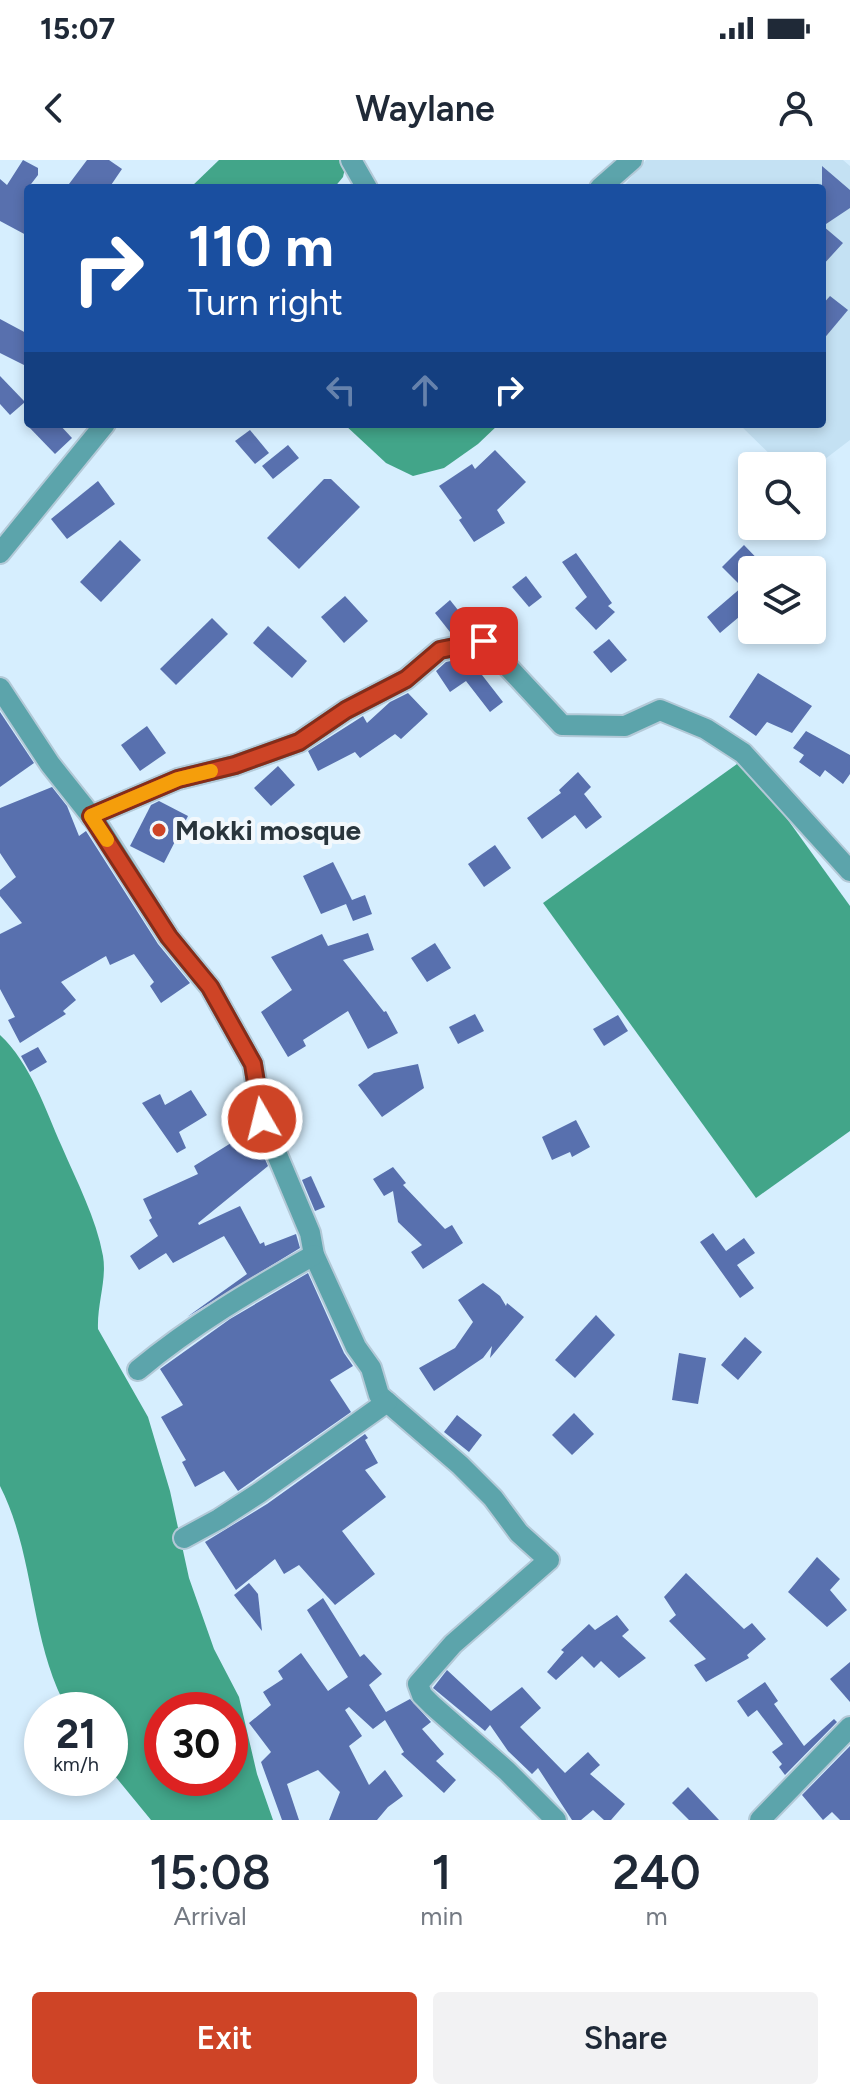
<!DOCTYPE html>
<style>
:root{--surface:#fff;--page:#f2f2f3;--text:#1f2937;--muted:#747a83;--accent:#ce4426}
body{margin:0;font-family:Figtree,sans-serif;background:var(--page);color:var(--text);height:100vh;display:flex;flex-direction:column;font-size:30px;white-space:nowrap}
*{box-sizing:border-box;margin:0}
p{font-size:26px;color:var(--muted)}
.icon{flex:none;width:44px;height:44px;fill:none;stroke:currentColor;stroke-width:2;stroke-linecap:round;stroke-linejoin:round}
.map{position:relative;height:1660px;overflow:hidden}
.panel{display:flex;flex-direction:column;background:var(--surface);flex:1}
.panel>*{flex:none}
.hud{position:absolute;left:24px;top:24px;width:802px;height:244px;border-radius:8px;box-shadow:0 4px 12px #0003;background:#1a4fa0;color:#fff;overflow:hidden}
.controls{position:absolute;left:738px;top:292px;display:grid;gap:16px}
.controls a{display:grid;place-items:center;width:88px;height:88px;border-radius:8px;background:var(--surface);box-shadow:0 4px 12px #0003;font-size:40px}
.speed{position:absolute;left:24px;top:1532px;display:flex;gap:16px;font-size:40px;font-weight:700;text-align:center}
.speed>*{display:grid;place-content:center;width:104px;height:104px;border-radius:50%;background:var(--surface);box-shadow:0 4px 12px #0003;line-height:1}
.speed small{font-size:20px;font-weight:400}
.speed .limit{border:12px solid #d22;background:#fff;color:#111}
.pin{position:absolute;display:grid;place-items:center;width:68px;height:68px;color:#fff;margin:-34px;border-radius:16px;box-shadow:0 4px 12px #0006}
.me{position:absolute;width:88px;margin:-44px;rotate:352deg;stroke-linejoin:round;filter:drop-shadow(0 0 6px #0008)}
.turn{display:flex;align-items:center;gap:28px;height:168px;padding:0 32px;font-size:36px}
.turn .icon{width:104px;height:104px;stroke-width:2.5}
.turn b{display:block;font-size:56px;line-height:68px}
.lanes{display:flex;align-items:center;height:76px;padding:0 32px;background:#0003;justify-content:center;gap:40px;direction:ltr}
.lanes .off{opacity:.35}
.eta{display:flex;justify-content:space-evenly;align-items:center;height:136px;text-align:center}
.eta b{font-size:48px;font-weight:600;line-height:56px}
.cta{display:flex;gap:16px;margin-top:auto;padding:16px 32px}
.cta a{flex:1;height:92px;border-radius:8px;background:var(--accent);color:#fff;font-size:32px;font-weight:600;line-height:92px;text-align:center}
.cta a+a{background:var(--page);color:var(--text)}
.status{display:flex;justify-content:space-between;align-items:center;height:56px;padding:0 40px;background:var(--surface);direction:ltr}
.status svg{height:22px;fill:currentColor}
header{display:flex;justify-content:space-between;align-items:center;height:104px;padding:0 32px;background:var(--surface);font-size:36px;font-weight:600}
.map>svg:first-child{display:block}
.built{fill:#c4e1f3}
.water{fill:#42a589;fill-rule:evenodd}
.building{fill:#5870ae}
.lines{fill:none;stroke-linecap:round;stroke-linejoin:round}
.minor-casing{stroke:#b3c9d7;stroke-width:24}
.minor{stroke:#5ca4ab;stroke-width:20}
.route-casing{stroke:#862c19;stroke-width:20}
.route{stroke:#ce4426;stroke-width:14}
.slow{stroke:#f59e0b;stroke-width:14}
.poi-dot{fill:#ce4426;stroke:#f2f8fc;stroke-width:3}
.labels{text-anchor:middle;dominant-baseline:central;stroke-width:8;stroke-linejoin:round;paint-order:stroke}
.poi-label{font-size:28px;font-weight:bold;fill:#29353c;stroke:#f2f8fc;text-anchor:start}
</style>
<div class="status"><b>15:07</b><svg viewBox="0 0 49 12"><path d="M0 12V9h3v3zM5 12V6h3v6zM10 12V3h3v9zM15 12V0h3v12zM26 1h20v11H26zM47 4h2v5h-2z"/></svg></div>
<header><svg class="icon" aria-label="back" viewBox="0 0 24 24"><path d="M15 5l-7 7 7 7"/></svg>Waylane<svg class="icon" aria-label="person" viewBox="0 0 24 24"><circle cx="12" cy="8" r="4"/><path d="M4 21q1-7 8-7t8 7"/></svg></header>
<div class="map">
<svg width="850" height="1660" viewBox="0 0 850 1660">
<rect width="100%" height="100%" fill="#d6eefe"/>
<!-- built -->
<path class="built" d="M646,0H843L850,6V280L812,309V306H782L739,264H822V28H622Z"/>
<!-- water -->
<g class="water">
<path d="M219,0H341L346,4L343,17L334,28H190Z"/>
<path d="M344,264H499L478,284L444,308L413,316L386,303Z"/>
<path d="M744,599L850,746V971L756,1038L543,743Z"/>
<path d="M0,875C31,904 45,949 62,987C77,1022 96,1058 103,1096C107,1120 97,1143 98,1169L148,1257L170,1331L189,1418L214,1489L239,1537L257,1614L273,1660H151L110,1610V1550H68C29,1481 36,1397 0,1326ZM162,1550H230V1618H162Z"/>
</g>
<!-- building -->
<g class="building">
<path d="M23,0L38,8V15L28,28V76L0,61V19L7,25Z"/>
<path d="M87,0H109L122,9L109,28H66Z"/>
<path d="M822,6L850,30V48L823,66L843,83L822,106Z"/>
<path d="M830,136L848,150L822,181V145Z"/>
<path d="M0,159L28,174V207L0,193Z"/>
<path d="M0,216L25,242L10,255L0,244Z"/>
<path d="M26,264H59L72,278L55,294Z"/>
<path d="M250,270L269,293L255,304L235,281Z"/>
<path d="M288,285L299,298L273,319L262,306Z"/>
<path d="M495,290L526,322L497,350L505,363L474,382L459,360L462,358L439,326L472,304L475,309Z"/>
<path d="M324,319H331L360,347L299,409L267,378Z"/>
<path d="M98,321L115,344L67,379L51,359Z"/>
<path d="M120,380L141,400L101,442L80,422Z"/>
<path d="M744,385L768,410H752V446L720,473L707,457L742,427L722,407Z"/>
<path d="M576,393L612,443L608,446L615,452L596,470L575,448L587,437L562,402Z"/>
<path d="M526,416L542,437L529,447L512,427Z"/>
<path d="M345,436L368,461L344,483L321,457Z"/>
<path d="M450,440L466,460L450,472L435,453Z"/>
<path d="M212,458L228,474L176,525L160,509Z"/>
<path d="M268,466L307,501L292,518L253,483Z"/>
<path d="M609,479L627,500L611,513L593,492Z"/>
<path d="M479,495L491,508L482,515L503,542L490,552L466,521L450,532L436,511L446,502Z"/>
<path d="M758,513L812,546L792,573L767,562L756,576L729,557Z"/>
<path d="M408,533L428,554L401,579L395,574L360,598L355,592L318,611L308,591L363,556L367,563L390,542Z"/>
<path d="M0,552L34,603L0,627Z"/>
<path d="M147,566L166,593L140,611L121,585Z"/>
<path d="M806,571L850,595V614L843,624L825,610L820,617L799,602L804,595L793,588Z"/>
<path d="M278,606L295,625L271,646L254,628Z"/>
<path d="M578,612L591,627L584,634L602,657L586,669L575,655L542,679L527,658L561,633L559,630Z"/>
<path d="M52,627L67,646L79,676L86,671L158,784L190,823L161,843L150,826L154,822L134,794L110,805L106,796L61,822L76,840L63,851L66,854L20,883L8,860L15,857L0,829V774L22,763L0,736V730L16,717L0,693V648Z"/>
<path d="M159,641L188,656L164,703L130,686L151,645Z"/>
<path d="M495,685L511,708L484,727L468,704Z"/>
<path d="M333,702L352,740L365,735L372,754L353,761L346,744L321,754L303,716Z"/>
<path d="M368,773L374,790L343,800L384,852L386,851L398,873L368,889L348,851L303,880L306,886L288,897L261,852L292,830L271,797L322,774L328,786Z"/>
<path d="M435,783L451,808L427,822L411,798Z"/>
<path d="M475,854L484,871L458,884L449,867Z"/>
<path d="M618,855L628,871L604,886L593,869Z"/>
<path d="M38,887L47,902L30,912L21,896Z"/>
<path d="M418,904L424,928L382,957L358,925L374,913Z"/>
<path d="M191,930L207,955L179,972L186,988L177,993L142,943L160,934L165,945Z"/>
<path d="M576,960L590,987L572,997L570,992L552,1000L542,977Z"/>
<path d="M252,970L268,1006L198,1063L199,1065L240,1046L260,1084L264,1082L265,1086L296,1074L300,1088L187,1157L247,1114L224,1076L173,1103L166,1093L139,1110L130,1096L158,1076L149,1060L152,1058L143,1039L198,1014L194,1006Z"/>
<path d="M393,1007L406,1023L403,1025L445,1069L452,1065L463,1083L423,1109L411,1092L422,1085L398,1062L393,1031L384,1036L373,1019Z"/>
<path d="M311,1016L325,1047L315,1051L302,1020Z"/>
<path d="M713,1073L726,1091L744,1078L755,1093L737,1105L754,1128L740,1138L700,1082Z"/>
<path d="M308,1113L344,1193L353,1206L330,1220L351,1252L238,1331L224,1311L195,1327L182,1302L186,1300L161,1257L183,1245L160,1209L230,1159Z"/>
<path d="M483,1123L500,1136L506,1146L507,1143L524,1157L490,1198L492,1186L483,1198L434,1231L419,1208L455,1188L473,1162L458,1140Z"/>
<path d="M596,1155L615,1175L575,1218L555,1200Z"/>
<path d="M745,1177L762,1192L738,1220L721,1205Z"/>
<path d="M679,1193L706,1198L698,1244L672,1240Z"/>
<path d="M574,1253L594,1274L572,1295L552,1275Z"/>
<path d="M457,1255L482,1275L469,1292L444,1272Z"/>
<path d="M365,1274L368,1278L365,1280L378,1303L365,1310L386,1337L342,1371L375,1414L335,1445L299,1405L284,1414L275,1399L236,1430L205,1382L267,1344Z"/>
<path d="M817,1397L840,1419L830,1430L847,1450L827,1467L788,1432Z"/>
<path d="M686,1413L744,1469L752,1463L766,1479L747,1495L749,1498L706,1522L694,1505L706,1499L669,1461L676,1455L664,1437Z"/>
<path d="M249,1423L258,1434L262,1471L234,1435Z"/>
<path d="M323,1438L360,1497L364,1494L382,1514L369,1525L386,1552L410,1539L431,1562L422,1569L444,1594L436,1601L456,1620L444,1633L401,1594L404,1592L385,1560L373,1569L349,1547L345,1550L362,1576L349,1586L369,1625L385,1610L403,1636L388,1647L377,1660H329L340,1632L318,1610L287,1624L299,1660H282L261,1602L271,1592L249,1563L271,1545L263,1532L283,1519L278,1511L301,1493L328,1531L348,1517L307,1450Z"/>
<path d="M617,1455L629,1470L622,1476L646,1498L619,1518L601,1501L594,1508L582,1496L556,1520L547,1512L564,1492L561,1490L589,1464L595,1470Z"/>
<path d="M850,1502V1542L830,1519Z"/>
<path d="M447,1510L491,1551L522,1527L541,1548L520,1567L565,1613L588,1592L600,1605L590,1614L625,1644L611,1660H604L593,1650L581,1660H572L538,1608L532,1614L508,1591L490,1565L485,1571L433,1528Z"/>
<path d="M765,1522L778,1541L774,1544L804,1586L834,1559L837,1562L785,1615L779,1607L782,1604L772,1592L783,1584L757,1550L748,1557L737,1541Z"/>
<path d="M850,1586V1660H840L832,1652L823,1660L802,1635Z"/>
<path d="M688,1627L719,1660H689L672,1643Z"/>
</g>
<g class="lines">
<defs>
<g id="minor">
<path d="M351,0L367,28"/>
<path d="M600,28L632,0"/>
<path d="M0,393L105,264"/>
<path d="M0,528L50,604L96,662L169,777L210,827L253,904L262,959L310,1073L314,1095L356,1187L371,1208L379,1235L460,1305L493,1338L519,1373L549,1400L453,1484L418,1524L422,1535L432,1545L507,1611L556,1660"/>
<path d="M91,656L178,619L235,605L299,582L346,550L406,519L440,490L484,481L562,565L625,566L660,550L706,569L743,593L850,711"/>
<path d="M138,1210C192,1165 253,1129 314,1095"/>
<path d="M184,1378L219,1359L259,1333L387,1242"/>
<path d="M760,1660L850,1567"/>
</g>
</defs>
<!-- minor casing -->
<use href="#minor" class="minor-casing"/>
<!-- minor -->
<use href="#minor" class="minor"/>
</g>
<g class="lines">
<defs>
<path id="route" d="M262,959L253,904L210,827L169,777L91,656L178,619L235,605L299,582L346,550L406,519L440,490L484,481"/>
</defs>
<!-- route casing -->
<use href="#route" class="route-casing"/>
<!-- route -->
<use href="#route" class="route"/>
<!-- slow -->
<path class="slow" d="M107,680L91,656L178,619L211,611"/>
</g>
<!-- markers -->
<circle class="poi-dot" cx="159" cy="670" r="8"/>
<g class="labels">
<!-- poi labels -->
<g class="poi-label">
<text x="175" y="670">Mokki mosque</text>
</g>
</g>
</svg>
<div class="controls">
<a><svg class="icon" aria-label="search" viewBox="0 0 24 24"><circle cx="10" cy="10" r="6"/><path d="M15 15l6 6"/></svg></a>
<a><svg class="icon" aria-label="layers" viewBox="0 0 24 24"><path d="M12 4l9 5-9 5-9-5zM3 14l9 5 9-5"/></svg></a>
</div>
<div class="speed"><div>21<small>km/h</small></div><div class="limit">30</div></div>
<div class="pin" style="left:484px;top:481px;background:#d93025"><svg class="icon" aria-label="arrive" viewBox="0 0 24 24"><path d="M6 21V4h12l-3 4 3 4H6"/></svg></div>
<svg class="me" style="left:262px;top:959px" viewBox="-20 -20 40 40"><circle r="17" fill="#ce4426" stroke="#fff" stroke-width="3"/><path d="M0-11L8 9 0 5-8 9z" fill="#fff"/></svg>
<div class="hud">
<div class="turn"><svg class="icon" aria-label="right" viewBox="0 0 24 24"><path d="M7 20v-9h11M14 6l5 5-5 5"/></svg><div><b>110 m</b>Turn right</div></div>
<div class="lanes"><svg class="icon off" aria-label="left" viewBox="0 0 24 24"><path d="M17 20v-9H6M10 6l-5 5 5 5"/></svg><svg class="icon off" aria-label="ahead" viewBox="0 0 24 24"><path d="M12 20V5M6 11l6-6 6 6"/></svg><svg class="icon" aria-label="right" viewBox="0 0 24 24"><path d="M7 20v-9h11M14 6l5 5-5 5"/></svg></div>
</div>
</div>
<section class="panel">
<div class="eta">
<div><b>15:08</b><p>Arrival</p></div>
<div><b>1</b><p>min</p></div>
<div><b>240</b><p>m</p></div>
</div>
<div class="cta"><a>Exit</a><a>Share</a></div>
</section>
